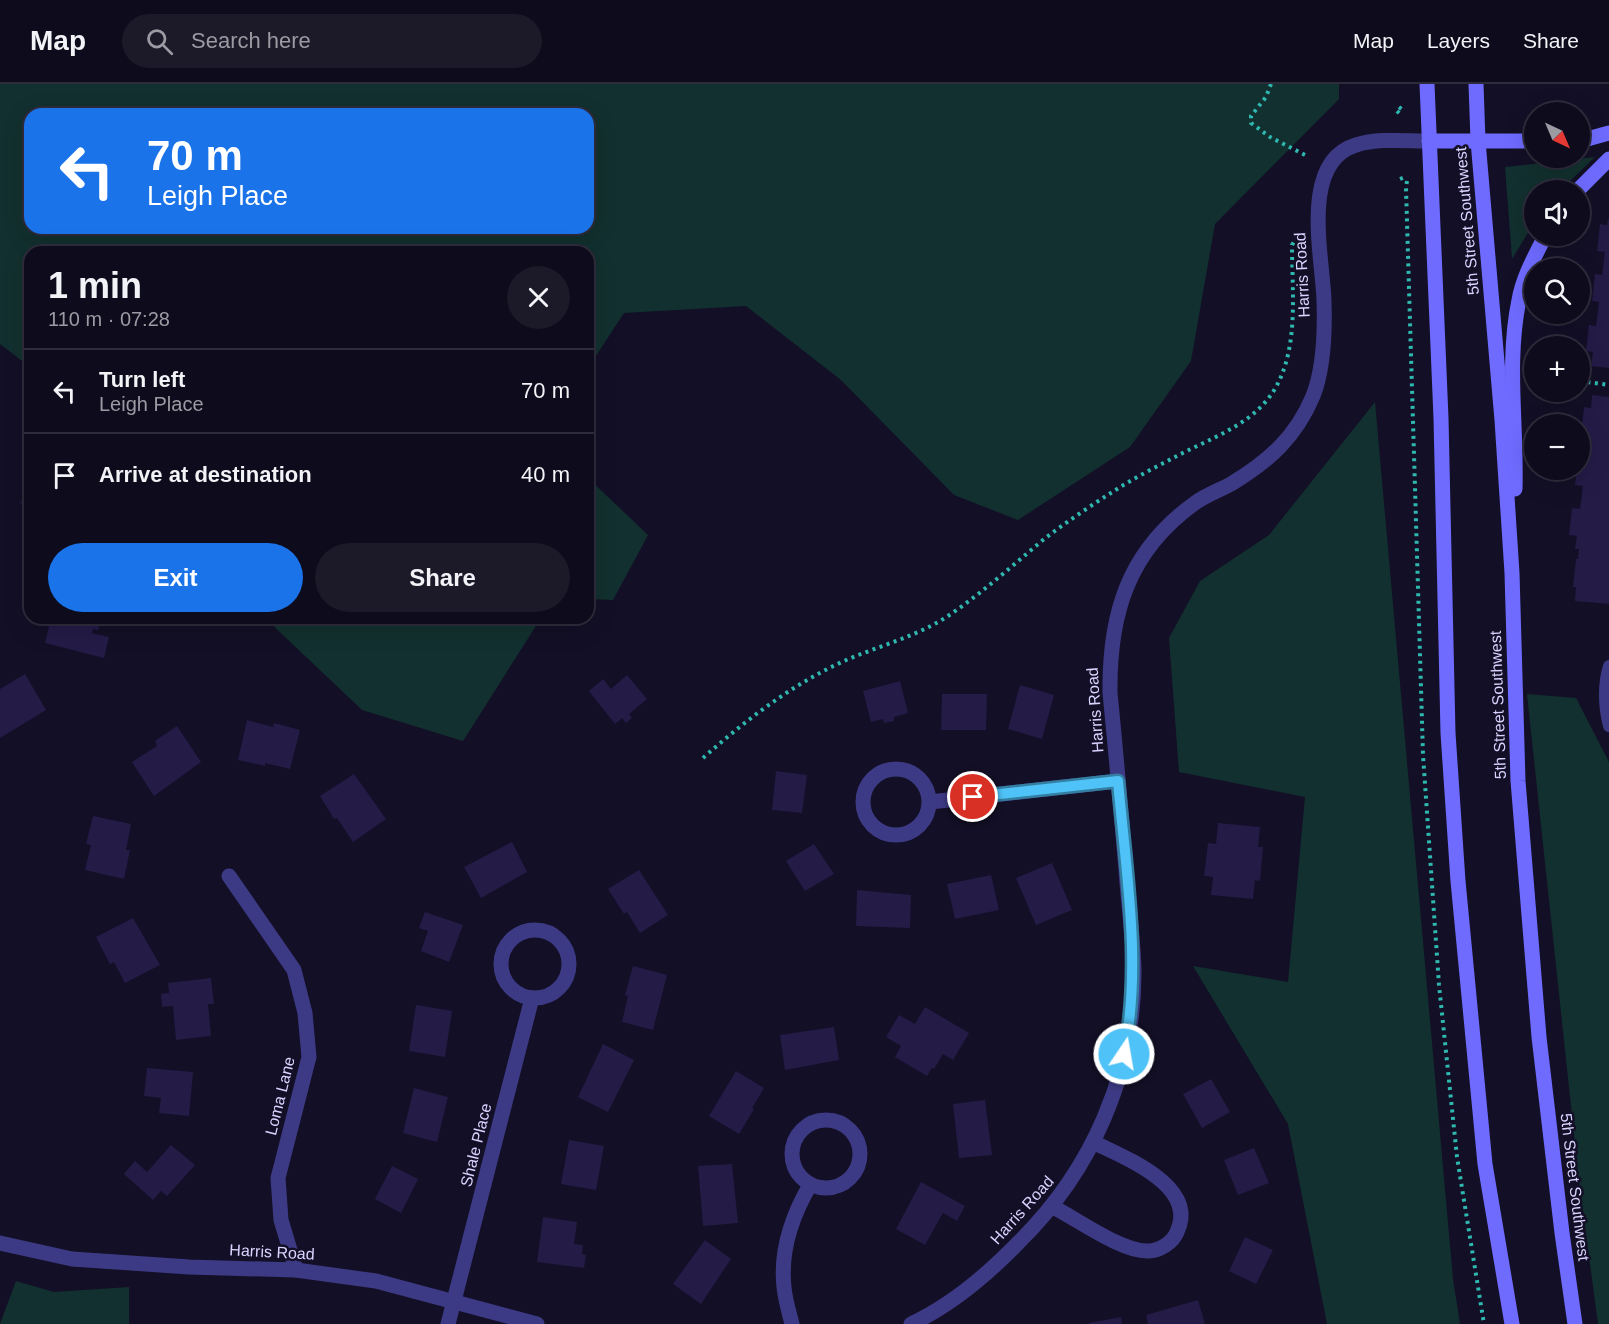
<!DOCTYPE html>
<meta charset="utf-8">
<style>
:root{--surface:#0e0b1c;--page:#1c1929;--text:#f1f3f6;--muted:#9b9ba3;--line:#2e2b3b;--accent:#1a73e8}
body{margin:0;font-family:Helvetica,sans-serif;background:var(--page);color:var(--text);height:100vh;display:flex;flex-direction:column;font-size:22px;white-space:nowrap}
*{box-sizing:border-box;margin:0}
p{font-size:20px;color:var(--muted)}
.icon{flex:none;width:33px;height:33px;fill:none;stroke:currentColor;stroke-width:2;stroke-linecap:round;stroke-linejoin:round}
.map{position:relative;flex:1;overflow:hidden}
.details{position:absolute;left:24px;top:162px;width:570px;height:378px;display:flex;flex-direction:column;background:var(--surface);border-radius:18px;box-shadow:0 6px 24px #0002,0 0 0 2px var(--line)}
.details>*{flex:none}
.banner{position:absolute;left:24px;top:24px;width:570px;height:126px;border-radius:18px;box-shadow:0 6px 24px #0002,0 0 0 2px var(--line);background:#1a73e8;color:#fff;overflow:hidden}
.needle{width:39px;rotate:136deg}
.tools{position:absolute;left:1524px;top:18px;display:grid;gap:12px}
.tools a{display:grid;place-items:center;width:66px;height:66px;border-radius:50%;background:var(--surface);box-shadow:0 6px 24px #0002,0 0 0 2px var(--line);font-size:30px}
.pin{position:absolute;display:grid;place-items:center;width:51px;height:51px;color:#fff;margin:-26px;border:3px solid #fff;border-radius:50%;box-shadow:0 2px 6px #0007}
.me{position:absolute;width:66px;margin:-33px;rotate:12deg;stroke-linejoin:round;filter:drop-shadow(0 0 4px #0008)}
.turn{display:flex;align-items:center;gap:21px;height:126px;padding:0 24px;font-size:27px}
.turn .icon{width:78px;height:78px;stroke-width:2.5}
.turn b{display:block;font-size:42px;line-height:51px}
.round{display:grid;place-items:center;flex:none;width:63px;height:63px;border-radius:32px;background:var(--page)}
.summary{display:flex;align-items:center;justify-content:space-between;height:102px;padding:0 24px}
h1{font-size:36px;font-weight:700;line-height:45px}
.primary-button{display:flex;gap:12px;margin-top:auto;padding:12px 24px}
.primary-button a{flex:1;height:69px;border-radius:36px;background:var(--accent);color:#fff;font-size:24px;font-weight:700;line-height:69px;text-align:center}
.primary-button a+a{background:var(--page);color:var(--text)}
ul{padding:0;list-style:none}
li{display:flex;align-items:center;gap:18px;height:84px;padding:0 24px;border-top:2px solid var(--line)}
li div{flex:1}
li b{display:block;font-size:22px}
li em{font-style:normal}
header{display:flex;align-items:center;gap:36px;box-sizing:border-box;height:84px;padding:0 30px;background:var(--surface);border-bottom:2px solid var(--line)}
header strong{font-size:28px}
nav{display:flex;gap:33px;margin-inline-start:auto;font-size:21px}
.search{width:420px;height:54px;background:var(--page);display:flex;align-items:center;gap:15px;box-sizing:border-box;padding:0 21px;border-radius:33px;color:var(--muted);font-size:22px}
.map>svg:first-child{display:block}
.green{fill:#12302f;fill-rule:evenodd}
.building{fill:#241b47}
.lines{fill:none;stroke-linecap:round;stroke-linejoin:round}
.path{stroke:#2fb8b0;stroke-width:4;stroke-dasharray:3 4.5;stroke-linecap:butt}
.lane{stroke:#3d3a85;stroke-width:12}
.street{stroke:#3d3a85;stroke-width:15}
.secondary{stroke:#6f6bff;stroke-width:15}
.route-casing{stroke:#337fa1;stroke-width:15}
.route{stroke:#4fc3f7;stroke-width:10}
.labels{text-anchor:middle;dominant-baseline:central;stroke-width:5;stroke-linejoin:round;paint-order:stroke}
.street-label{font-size:16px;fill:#d9d4ff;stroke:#130f26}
</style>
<header>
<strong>Map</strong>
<div class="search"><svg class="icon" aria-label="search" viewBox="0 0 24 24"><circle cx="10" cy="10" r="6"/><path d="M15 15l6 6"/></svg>Search here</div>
<nav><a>Map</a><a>Layers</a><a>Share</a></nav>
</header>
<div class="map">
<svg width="1609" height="1240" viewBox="0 0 1609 1240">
<rect width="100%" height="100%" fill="#130f26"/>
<!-- green -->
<g class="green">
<path d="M0,0H1339V15L1215,140L1191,277L1130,363L1018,436L954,411L841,296L746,222L624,229L588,284V168H30V283L0,260ZM30,30H588V144H30Z"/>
<path d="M1595,73L1561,106H1534V139L1512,175L1505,83Z"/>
<path d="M1375,318L1453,1195L1460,1240H1327L1288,1040L1193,882L1288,898L1305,713L1179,688L1169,554L1200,497L1269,451Z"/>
<path d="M588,394L648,451L613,516L588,515Z"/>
<path d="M265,534H541L463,657L362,626Z"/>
<path d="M1527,610L1576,614L1609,678V1240H1598L1579,1097Z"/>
<path d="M16,1197L54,1208L129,1203V1240H0Z"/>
</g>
<!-- building -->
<g class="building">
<path d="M1608,135H1609V284L1591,282L1593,268L1586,267L1589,241L1596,242L1599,218L1592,217L1595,190L1602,191L1605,168L1597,167L1600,140L1607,141Z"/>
<path d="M1592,311L1609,313V520L1575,517L1576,503H1573L1576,475H1578L1579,465H1575L1577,452L1569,451L1572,424L1580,425L1583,402L1575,401L1577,386H1580V374L1586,375L1588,352L1581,351L1584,323L1591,324Z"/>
<path d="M30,411V433L20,418Z"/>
<path d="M51,534H101L98,546L93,545L92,549L109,553L104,574L45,559Z"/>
<path d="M25,590L46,626L0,654V605Z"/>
<path d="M627,591L647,615L629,630L632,634L626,639L622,634L615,640L589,607L603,595L611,605Z"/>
<path d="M900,597L908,629L894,633V637L884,639L883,635L871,638L863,607Z"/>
<path d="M1020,601L1054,611L1042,655L1008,645Z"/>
<path d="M942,610H987L986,646H941Z"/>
<path d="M247,636L273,643L274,639L300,646L290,685L265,679V682L238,676Z"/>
<path d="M177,642L201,678L154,712L132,678L157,662L155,657Z"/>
<path d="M776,687L807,691L802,729L772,726Z"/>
<path d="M354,690L386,735L353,758L337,734L334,735L320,712Z"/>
<path d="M93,732L131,740L126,766H130L124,795L85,786L91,761L86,760Z"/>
<path d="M1218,739L1260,743L1258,763H1263L1260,797L1255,796L1253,815L1211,811L1213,793L1204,792L1208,759L1216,760Z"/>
<path d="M512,758L527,788L481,814L464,783Z"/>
<path d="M814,760L834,790L805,807L786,777Z"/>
<path d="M1052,779L1072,826L1036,841L1016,794Z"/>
<path d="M639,786L668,831L640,849L627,828L624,830L608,805Z"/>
<path d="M991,791L999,826L955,835L947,800Z"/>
<path d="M857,806L911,811L910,844L856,842Z"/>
<path d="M425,828L463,841L449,878L421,867L428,847L419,844Z"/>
<path d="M133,834L160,881L125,899L114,878L110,880L96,853Z"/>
<path d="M633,882L667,891L653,946L622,938L628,912L625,911Z"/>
<path d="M211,894L214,920H208L211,952L176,956L173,922L162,923L161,910L169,909L168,899Z"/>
<path d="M416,921L452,927L445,973L409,967Z"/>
<path d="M925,923L969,949L953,976L943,970L934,985L932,984L927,992L895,973L901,962L886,953L899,931L915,940Z"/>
<path d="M834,943L839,976L785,986L780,951Z"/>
<path d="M603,960L634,976L608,1028L578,1013Z"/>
<path d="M147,984L193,988L189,1032L159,1029L161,1014L144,1012Z"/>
<path d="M736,987L764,1004L752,1024L754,1025L739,1050L709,1032Z"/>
<path d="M1211,995L1230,1028L1202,1044L1183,1010Z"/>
<path d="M414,1004L448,1013L437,1058L403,1049Z"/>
<path d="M985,1016L992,1071L959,1074L953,1020Z"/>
<path d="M569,1056L604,1062L596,1106L561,1100Z"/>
<path d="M171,1061L195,1081L167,1112L161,1107L153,1116L124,1090L135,1077L147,1088Z"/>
<path d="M1254,1064L1269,1099L1238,1111L1224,1076Z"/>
<path d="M732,1080L738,1139L703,1142L698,1082Z"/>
<path d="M392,1082L418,1095L401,1129L375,1115Z"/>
<path d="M921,1098L965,1122L957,1137L943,1129L925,1161L896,1145Z"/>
<path d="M543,1133L577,1138L574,1160L583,1161L582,1170L586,1171L584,1184L537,1178Z"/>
<path d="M1245,1153L1273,1166L1256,1200L1229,1187Z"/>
<path d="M705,1156L731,1175L701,1220L673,1200Z"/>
<path d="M1198,1216L1205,1240H1148L1146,1231Z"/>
<path d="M1121,1233L1122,1240H1089V1239Z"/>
</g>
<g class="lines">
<!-- path -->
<g class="path">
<path d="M1271,0L1266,13L1251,32V39L1270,53L1307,72"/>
<path d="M1399,23L1403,26"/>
<path d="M1397,27L1400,30"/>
<path d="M1400,95L1405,93"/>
<path d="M1407,97L1406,104L1423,671L1439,901L1457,1073L1484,1240"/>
<path d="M1580,297L1609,301"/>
<path d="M703,674C746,636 791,601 844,577C878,562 916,553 948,532C982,509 1012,482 1043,456C1065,439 1090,422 1114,407C1134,394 1156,383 1177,372C1213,353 1255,340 1276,303C1299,261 1292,208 1292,161L1297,153"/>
</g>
<!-- lane -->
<path class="lane" d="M1609,582C1603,602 1604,622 1609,642"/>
<!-- street -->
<g class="street">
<circle cx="896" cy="718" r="33"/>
<path d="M930,718L1118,697"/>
<path d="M229,792L294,886L305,929L309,973L278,1094L281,1136L296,1186"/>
<circle cx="535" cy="880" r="34"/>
<circle cx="826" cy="1070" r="34"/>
<path d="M1053,1123C1077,1135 1122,1168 1148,1167C1160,1167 1173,1158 1177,1148C1199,1102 1125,1074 1093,1058"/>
<path d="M0,1159L72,1175L189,1183L296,1186L376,1197L537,1240"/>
<path d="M448,1240L532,914"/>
<path d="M792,1240C789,1228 785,1215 784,1203C780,1167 792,1132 810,1101"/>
<path d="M911,1240C952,1221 988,1190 1019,1158C1092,1086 1135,989 1134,885C1133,852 1128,818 1126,786C1121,727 1116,668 1110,609C1109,530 1128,467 1195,419C1206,411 1220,406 1231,400C1269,377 1296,353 1313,312C1324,284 1325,247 1324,217C1323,174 1299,78 1356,61C1378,54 1406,57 1429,57"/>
</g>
<!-- secondary -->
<g class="secondary">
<path d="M1427,0L1441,334L1448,649L1458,797L1485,1080L1512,1240"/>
<path d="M1476,0L1478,57L1502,336L1512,489L1518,697L1539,953L1562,1149L1575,1240"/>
<path d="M1429,57H1534"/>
<path d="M1580,57L1609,49"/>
<path d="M1578,106L1609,75"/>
<path d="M1515,405C1517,342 1506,278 1519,216C1523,193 1535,172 1545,152"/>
</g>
</g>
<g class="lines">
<defs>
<path id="route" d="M973,713L1118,697C1126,788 1142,881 1124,970"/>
</defs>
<!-- route casing -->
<use href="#route" class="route-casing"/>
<!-- route -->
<use href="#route" class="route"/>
</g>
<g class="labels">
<!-- street labels -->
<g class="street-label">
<text transform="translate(1467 137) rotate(-95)">5th Street Southwest</text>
<text transform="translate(1302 191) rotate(-93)">Harris Road</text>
<text transform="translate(1498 621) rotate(-92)">5th Street Southwest</text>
<text transform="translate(1095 626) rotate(-94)">Harris Road</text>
<text transform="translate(280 1012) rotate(-76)">Loma Lane</text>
<text transform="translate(476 1061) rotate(-76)">Shale Place</text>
<text transform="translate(1575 1103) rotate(83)">5th Street Southwest</text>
<text transform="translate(1022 1126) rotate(-48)">Harris Road</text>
<text transform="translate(272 1168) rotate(3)">Harris Road</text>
</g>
</g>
</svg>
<div class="tools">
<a><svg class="needle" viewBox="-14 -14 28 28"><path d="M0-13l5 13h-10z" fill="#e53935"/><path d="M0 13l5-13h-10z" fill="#9b9ba3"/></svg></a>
<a><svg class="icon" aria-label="sound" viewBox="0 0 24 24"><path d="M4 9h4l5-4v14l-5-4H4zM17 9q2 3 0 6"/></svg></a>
<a><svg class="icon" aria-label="search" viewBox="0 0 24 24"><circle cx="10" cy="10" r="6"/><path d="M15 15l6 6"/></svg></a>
<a>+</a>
<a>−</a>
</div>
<div class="pin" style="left:973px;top:713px;background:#d93025"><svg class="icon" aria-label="arrive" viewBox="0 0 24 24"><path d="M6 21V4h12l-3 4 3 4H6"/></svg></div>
<svg class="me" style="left:1124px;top:970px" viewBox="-20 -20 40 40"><circle r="17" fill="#4fc3f7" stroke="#fff" stroke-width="3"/><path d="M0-11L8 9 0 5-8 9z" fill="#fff"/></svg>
<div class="banner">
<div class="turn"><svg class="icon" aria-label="left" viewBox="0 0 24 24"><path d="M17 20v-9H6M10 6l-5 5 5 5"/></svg><div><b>70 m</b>Leigh Place</div></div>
</div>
<section class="details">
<div class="summary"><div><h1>1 min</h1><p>110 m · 07:28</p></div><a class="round"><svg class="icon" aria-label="close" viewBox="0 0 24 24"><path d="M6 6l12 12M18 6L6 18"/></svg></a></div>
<ul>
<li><svg class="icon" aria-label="left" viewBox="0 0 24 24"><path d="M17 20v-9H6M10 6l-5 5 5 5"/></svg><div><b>Turn left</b><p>Leigh Place</p></div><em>70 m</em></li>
<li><svg class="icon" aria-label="arrive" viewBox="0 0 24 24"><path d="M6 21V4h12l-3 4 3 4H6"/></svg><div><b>Arrive at destination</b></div><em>40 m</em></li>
</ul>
<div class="primary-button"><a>Exit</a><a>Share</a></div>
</section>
</div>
